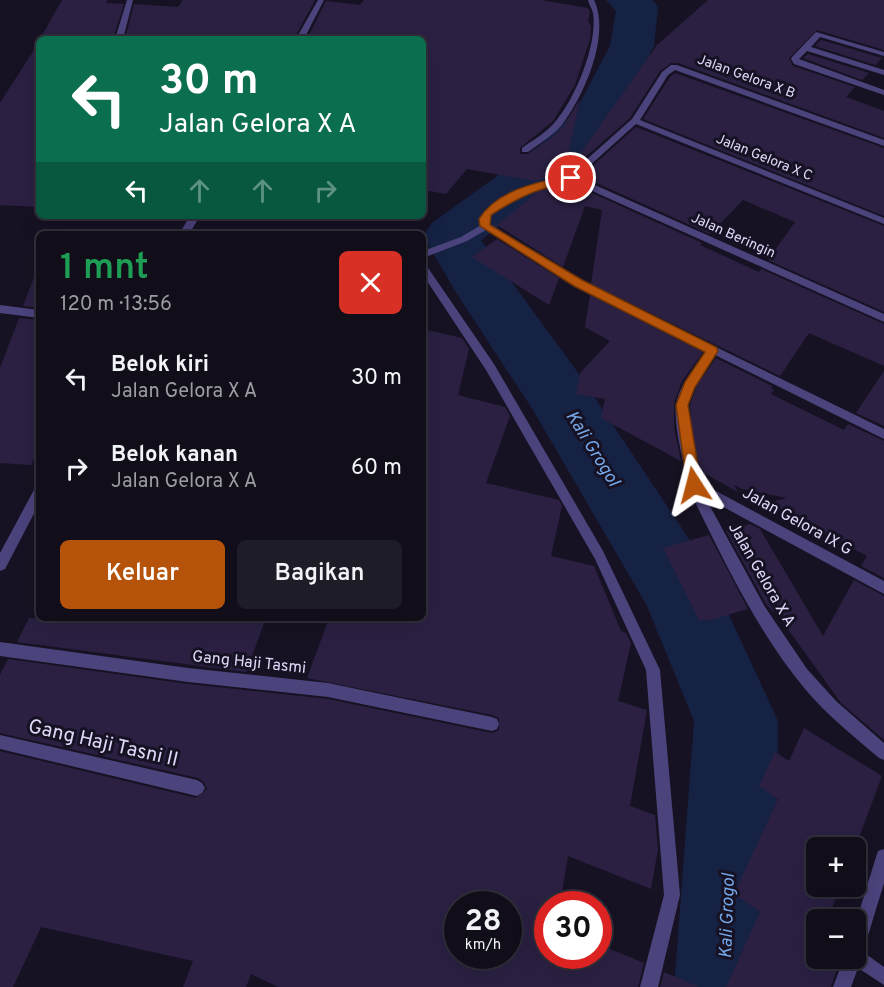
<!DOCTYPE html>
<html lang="id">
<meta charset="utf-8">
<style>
:root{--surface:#110e1a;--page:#1e1c27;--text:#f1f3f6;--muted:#9c9ca2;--line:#302e39;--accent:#b45309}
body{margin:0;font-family:Overpass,sans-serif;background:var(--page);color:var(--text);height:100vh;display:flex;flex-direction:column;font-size:22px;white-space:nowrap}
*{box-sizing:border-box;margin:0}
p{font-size:20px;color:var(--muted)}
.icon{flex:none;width:33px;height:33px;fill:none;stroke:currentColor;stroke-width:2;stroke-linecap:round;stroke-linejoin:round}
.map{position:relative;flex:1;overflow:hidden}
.side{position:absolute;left:36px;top:231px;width:390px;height:390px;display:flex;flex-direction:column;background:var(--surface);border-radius:9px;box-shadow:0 6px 24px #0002,0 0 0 2px var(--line)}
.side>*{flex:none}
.hud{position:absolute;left:36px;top:36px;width:390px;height:183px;border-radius:9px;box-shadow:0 6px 24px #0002,0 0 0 2px var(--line);background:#0b6e4f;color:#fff;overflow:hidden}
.controls{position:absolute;left:806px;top:837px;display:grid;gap:12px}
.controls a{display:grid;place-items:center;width:60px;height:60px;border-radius:9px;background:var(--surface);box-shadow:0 6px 24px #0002,0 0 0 2px var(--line);font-size:30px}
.speed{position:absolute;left:444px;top:891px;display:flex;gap:12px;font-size:30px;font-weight:700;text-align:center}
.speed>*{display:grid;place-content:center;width:78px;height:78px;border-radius:50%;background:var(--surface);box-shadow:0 6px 24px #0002,0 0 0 2px var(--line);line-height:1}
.speed small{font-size:15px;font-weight:400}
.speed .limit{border:9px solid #d22;background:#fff;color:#111}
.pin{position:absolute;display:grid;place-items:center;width:51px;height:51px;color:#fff;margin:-26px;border:3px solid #fff;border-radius:50%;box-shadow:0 2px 6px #0007}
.me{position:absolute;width:66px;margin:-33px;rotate:351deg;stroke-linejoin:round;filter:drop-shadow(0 0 4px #0008)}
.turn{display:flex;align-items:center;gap:21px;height:126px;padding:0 24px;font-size:27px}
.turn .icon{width:78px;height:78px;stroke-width:2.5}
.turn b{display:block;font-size:42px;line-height:51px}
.lanes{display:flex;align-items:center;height:57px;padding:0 24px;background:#0003;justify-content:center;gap:30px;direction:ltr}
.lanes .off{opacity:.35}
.round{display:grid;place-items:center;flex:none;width:63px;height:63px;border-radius:9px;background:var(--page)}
.summary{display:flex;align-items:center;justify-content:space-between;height:102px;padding:0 24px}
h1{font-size:36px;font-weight:600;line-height:45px;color:#1e9e55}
.action{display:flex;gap:12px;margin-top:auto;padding:12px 24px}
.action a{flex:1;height:69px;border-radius:9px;background:var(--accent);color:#fff;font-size:24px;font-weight:600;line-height:69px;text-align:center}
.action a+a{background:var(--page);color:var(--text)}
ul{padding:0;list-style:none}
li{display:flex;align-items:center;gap:18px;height:90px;padding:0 24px}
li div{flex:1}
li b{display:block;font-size:22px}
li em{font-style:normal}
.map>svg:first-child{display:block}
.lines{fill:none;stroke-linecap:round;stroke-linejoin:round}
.river{fill:#152244;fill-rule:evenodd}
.building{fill:#2b2042;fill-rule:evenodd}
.lane{fill:#4b437c;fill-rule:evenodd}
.street{fill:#4b437c;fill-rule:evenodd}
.route{fill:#b45309;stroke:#753606;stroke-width:1.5}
.labels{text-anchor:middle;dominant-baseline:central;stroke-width:6;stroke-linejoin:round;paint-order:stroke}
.far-street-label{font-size:14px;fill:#e0d9fa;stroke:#171223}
.street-label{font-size:16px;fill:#e0d9fa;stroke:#171223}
.water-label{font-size:18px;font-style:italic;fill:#75a8ec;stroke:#171223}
.near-street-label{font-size:20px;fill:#e0d9fa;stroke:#171223}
</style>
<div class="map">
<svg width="884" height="987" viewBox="0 0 884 987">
<rect width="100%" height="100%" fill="#171223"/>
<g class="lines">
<!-- river -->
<path class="river" d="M606,0H653L658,7L654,46L613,127L577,166L481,240L579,374L705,563L778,721L775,979L771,987H671L675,976L694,721L647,606L533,410L457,294L423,236L432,223L541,144L576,110L610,46L616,11Z"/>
</g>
<!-- building -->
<g class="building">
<path d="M62,0H107L106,3L124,4L113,39H40Z"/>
<path d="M183,0H315L294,39L224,36L222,39H125L134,4L178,7Z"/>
<path d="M364,0H541L588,8L590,12L588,22L591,26L590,39L575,85L553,121L520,148V154H528L551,138L563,127L580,99L564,175L534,181L467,169L446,194L423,190V39H307L326,1L360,5Z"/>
<path d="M708,0H884V50L817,30L789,58L793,66L855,87L846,97L884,111V138L678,63H671L660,71L630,118L566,174L657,45Z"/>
<path d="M821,40L882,58L875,65L815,46Z"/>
<path d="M39,42V207L0,205V103Z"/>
<path d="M808,54L869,73L862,80L803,58Z"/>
<path d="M675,73L884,148V216L643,119L670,77Z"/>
<path d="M636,127L884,226V312L768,260L795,222L743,200L710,234L581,176Z"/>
<path d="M570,183L702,243L700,245L759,272L761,269L884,324V366L809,333L780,376L591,284L602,210L585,206L563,267L497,225L540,190Z"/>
<path d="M497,239L559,278L549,305L472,257Z"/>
<path d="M36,272H39V308L23,306Z"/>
<path d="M590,295L703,352L682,381L674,403V427L681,461L601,418L605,399L576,394L580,373L610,341L585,327Z"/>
<path d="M19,318L39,320V449L31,465L0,463V368Z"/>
<path d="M423,329L462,338L469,349L458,395L505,407L510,416L486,483L559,500L562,506L551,556L594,566L621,631L626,633L631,643L618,701L647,710L630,806L655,815L658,849L651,889L568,856L560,904H548V956H598V944L644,963L638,987H278L251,974L246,987H183L193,961L41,927L13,987H0V751L196,798L207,789L204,782L198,778L0,733V675L8,659L188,684L328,699L492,733L499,730V718L492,715L307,678L329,618H423ZM458,904H508V956H458Z"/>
<path d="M716,358L772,386L771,388L774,390L771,394L844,430L848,424L884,441V578L861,566L867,556L767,503L787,498L742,489L734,485L738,492L700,471L692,439L690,405L697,385Z"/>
<path d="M884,371V426L856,413Z"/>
<path d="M750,524L760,529L823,636L854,580L884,596V740L841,703L775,611L773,612L766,604L726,531Z"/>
<path d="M709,535L748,609L710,620H699L663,548Z"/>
<path d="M29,618H266L246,672L17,642Z"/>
<path d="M804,728L882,776L855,848H816V886H840L828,920H816V958H827L838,966L831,987H726L760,912L734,894L778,799L759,786L775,752L789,761Z"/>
<path d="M664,972L699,987H660Z"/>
</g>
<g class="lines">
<!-- lane -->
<path class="lane" d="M816,32L884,52V56L820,37L811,47L884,70V75L807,51L799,59L884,90V95L794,64L791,59L792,57Z"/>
<!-- street -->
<g class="street">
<path d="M127,0H133L123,39H115Z"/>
<path d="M318,0H324L304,39H296Z"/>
<path d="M588,0H594C611,35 584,97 561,126C552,136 539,144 528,152H522V148C533,140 546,133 555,122C575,99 598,44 593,13C592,9 589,4 588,0Z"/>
<path d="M671,65H677L884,140V146L675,70L668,75L640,120L884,218V224L636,124L577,177L884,314V322L570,181C540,186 509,195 489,219L490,224L581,281L884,429V439L715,355C706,368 695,380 690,395C682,419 694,459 701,483L884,581V594L705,497L765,607L807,669L836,701L884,743V760L879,758C853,736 827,715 805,689C759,634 726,565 694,500C687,477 673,429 676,404C680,384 695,367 706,351L575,285L486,230L467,241L423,258V251L461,237L481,225L479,219L488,208L508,194L532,184L568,176L632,119L662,72Z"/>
<path d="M190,216H200L189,234H179Z"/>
<path d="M423,264L426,265L494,364L603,551L660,670L680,895L658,987H640L664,895L646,670L595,559L486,370L423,275Z"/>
<path d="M0,305L39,310V318L0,313Z"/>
<path d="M39,487V504L5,569L0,571V553L35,488Z"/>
<path d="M0,642L188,668L328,683L492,717L497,719L499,724L497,729L492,731L328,697L188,682L0,656Z"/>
<path d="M0,735L197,780L202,783L205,788L202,793L197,796L0,749Z"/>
<path d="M884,849V883L863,952L884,967V985L858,968L851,987H833L844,958H855V925L876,857L878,851Z"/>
</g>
</g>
<!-- route -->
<path class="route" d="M571,175L575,176V180C539,189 523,194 491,215L490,225L582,280L716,347L718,351L695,387L688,405L701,485L699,489H689L687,485L676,405L685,382L705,352L574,286L480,226L479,219C498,189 539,182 571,175Z"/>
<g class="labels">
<!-- far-street labels -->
<g class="far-street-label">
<text transform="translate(746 77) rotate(20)">Jalan Gelora X B</text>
<text transform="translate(764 158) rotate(22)">Jalan Gelora X C</text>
<text transform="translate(733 236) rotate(24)">Jalan Beringin</text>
</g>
<!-- street labels -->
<g class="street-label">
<text transform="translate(797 522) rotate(29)">Jalan Gelora IX G</text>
<text transform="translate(761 575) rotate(60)">Jalan Gelora X A</text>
<text transform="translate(249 663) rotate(6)">Gang Haji Tasmi</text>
</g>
<!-- water labels -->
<g class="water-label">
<text transform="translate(592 449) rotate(58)">Kali Grogol</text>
<text transform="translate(728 916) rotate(-88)">Kali Grogol</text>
</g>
<!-- near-street labels -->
<g class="near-street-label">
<text transform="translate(103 744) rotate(13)">Gang Haji Tasni II</text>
</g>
</g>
</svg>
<div class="controls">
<a>+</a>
<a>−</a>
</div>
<div class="speed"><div>28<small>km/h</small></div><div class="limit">30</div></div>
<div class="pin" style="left:571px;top:178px;background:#d93025"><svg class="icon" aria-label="arrive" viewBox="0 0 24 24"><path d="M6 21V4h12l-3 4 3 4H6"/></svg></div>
<svg class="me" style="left:694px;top:485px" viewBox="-20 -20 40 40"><path d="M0-17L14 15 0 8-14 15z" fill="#b45309" stroke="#fff" stroke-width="4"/></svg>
<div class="hud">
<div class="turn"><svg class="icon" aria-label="left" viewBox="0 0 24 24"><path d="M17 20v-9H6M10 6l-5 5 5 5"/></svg><div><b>30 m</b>Jalan Gelora X A</div></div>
<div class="lanes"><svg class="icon" aria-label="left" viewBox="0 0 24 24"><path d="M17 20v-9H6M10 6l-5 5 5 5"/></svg><svg class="icon off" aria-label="ahead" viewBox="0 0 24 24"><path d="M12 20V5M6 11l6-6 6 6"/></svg><svg class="icon off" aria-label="ahead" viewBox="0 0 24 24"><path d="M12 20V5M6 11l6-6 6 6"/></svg><svg class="icon off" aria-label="right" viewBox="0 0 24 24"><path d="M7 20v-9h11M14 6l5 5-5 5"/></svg></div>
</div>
<section class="side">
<div class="summary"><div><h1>1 mnt</h1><p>120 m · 13:56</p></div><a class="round" style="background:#d93025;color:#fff"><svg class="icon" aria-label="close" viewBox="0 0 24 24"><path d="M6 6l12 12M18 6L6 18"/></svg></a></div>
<ul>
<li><svg class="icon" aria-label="left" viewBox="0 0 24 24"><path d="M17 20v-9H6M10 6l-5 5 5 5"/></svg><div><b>Belok kiri</b><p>Jalan Gelora X A</p></div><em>30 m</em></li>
<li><svg class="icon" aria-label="right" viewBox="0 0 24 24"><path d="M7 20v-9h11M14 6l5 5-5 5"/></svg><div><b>Belok kanan</b><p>Jalan Gelora X A</p></div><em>60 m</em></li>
</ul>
<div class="action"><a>Keluar</a><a>Bagikan</a></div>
</section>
</div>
